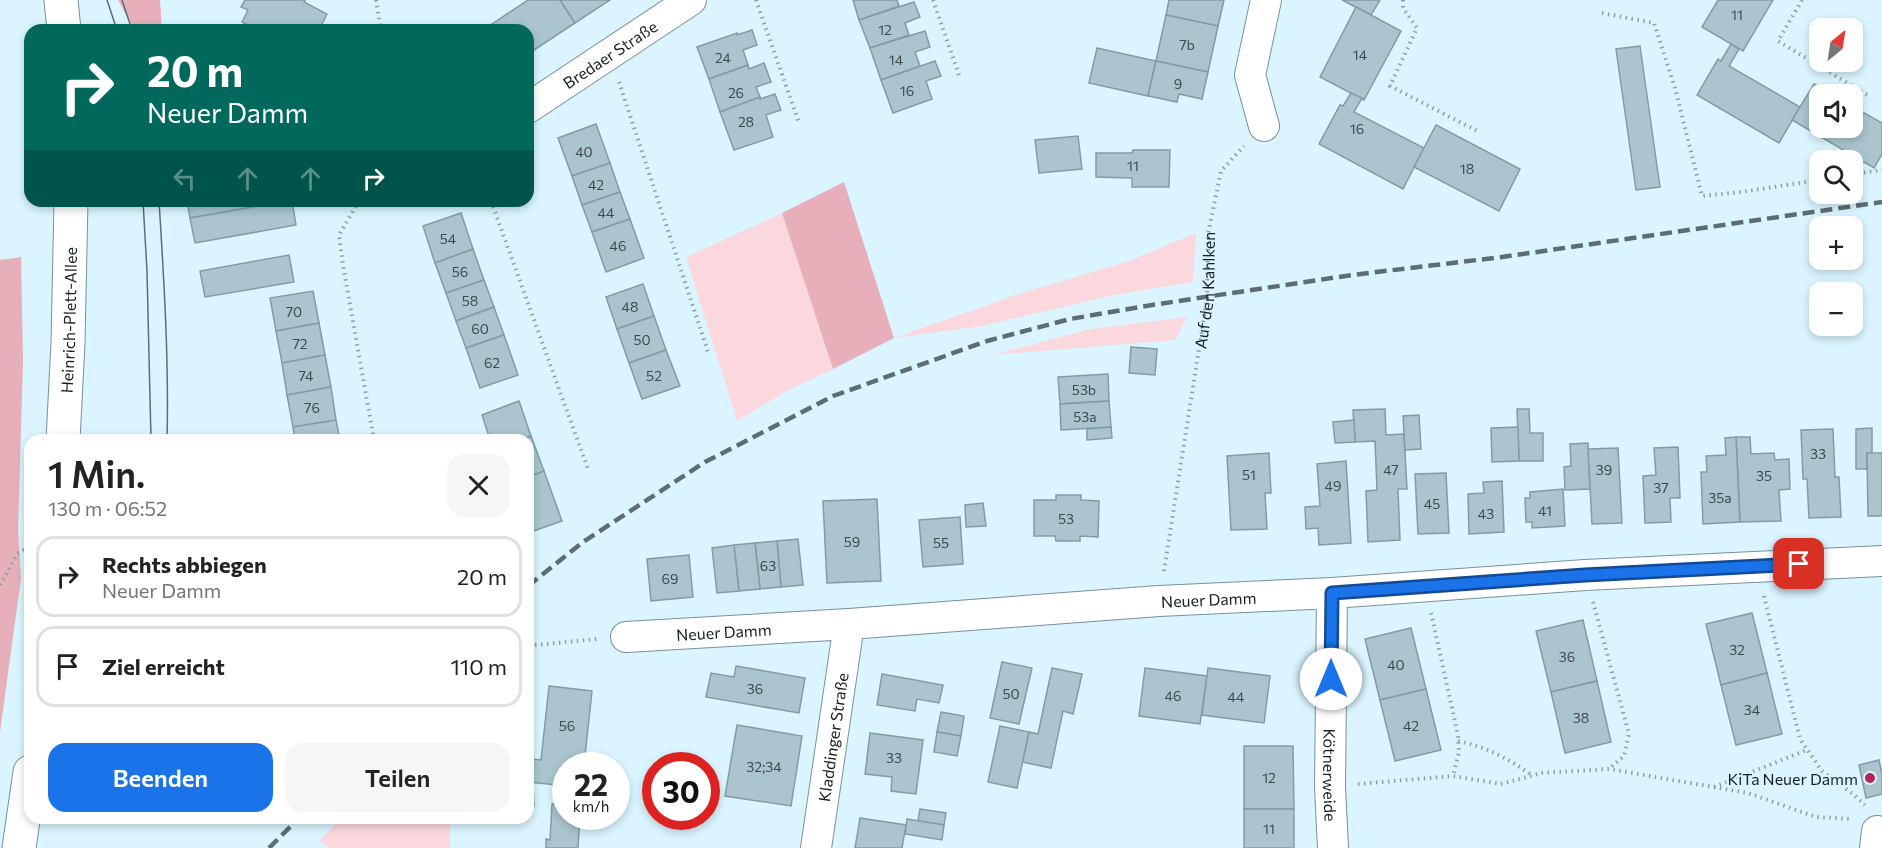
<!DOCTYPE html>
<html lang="de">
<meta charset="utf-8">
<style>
:root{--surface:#fff;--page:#f6f6f6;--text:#222;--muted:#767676;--line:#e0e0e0;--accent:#1a73e8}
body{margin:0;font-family:Commissioner,sans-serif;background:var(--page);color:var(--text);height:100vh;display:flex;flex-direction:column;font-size:22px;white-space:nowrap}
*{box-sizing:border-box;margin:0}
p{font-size:20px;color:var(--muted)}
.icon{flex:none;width:33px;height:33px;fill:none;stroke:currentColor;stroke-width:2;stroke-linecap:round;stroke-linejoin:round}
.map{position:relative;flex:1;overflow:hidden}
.sheet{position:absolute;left:24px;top:434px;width:510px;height:390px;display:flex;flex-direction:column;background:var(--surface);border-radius:18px;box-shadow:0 3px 9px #0003}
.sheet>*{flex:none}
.hud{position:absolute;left:24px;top:24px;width:510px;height:183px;border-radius:18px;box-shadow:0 3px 9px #0003;background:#00695c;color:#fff;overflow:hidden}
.needle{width:39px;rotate:30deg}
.tools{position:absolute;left:1809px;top:18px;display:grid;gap:12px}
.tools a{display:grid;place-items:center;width:54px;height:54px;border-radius:12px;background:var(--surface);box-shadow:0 3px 9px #0003;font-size:30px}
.speed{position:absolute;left:552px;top:752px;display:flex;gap:12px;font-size:30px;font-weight:700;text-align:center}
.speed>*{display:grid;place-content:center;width:78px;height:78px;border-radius:50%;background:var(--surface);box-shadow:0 3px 9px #0003;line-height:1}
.speed small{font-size:15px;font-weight:400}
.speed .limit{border:9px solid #d22;background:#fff;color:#111}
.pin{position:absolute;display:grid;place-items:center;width:51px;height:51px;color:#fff;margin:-26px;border-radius:12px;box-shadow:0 3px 9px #0006}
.me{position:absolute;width:66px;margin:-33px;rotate:0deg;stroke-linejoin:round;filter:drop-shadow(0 0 4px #0008)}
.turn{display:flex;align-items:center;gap:21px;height:126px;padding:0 24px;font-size:27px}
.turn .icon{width:78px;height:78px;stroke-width:2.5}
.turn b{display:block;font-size:42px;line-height:51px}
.lanes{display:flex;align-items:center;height:57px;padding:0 24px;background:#0003;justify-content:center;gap:30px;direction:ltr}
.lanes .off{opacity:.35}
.round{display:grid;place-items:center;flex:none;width:63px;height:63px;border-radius:18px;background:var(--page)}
.summary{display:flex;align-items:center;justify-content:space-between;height:102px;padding:0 24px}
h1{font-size:36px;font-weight:600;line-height:45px}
.primary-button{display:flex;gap:12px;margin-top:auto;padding:12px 24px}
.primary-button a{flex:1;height:69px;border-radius:18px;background:var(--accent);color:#fff;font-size:24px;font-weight:600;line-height:69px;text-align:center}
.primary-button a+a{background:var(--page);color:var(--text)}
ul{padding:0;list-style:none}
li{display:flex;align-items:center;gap:18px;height:81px;margin:0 12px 9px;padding:0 12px;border:3px solid var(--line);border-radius:18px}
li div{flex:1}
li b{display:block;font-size:22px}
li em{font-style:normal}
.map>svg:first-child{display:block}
.green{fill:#fbd8de}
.forest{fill:#e7afb9}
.building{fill:#aac5ce;stroke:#829ca4;stroke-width:1.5}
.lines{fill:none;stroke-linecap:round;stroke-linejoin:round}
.minor-casing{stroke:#789199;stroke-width:32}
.major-casing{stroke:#789199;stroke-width:35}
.path{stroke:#8ca0a7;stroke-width:4;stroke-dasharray:1.5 4.5;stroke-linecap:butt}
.minor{stroke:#fff;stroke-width:30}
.major{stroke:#fff;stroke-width:33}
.tram{stroke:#5d6d72;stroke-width:1.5}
.rail{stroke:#5d6d72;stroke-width:4.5;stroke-dasharray:12 6;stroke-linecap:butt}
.route-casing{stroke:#114b97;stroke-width:15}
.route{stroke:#1a73e8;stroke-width:10}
.poi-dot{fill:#b42454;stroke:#daf5ff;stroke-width:2}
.labels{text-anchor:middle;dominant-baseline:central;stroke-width:4.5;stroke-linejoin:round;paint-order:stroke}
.number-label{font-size:14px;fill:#3c4a4e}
.street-label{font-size:16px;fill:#172124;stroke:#daf5ff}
.poi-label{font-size:16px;fill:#172124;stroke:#daf5ff;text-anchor:end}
</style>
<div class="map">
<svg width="1882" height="848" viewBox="0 0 1882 848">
<rect width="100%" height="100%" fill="#daf5ff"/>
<!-- green -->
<g class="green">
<path d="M782,213L833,369L785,392L737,421L686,257Z"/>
<path d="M1196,233L1193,282L1119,294L982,326L894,338L1019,294L1129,261Z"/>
<path d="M1187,317L1175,340L992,355L1090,329Z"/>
<path d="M341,818H450V848H329L319,841Z"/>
</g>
<!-- forest -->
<g class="forest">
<path d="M118,0H160L162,30H134Z"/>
<path d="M844,182L894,338L833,369L782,213Z"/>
<path d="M21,257L23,362L18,530L21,578L0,732V260Z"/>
</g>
<!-- building -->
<g class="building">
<path d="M245,0H305L304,2L327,14L319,30H257L242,22L248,10L241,7Z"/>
<path d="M528,0H560L575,23L528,54V30H491L489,26Z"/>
<path d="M560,0H610L575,23Z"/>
<path d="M853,0H897L899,6L859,20Z"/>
<path d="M1169,0H1224L1218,26L1166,15Z"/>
<path d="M1342,0H1380L1371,15Z"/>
<path d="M1718,0H1773L1743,51L1702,27Z"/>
<path d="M914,2L920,17L905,23L909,35L870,48L859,20Z"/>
<path d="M1356,7L1401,31L1364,100L1320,77Z"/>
<path d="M1166,15L1218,26L1208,72L1156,61Z"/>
<path d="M752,30L757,45L743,50L748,65L709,79L697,47L737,33V35Z"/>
<path d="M925,31L930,47L915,52L920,66L881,80L870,48Z"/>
<path d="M1731,44L1739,49L1729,66L1800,107L1779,143L1697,95L1718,59L1721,61Z"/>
<path d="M1640,46L1660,187L1636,190L1616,49Z"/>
<path d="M1097,48L1156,61L1148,96L1089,83Z"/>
<path d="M935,61L941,76L926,81L932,99L893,113L881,80Z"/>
<path d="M1156,61L1208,72L1202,99L1179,94L1177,102L1148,96Z"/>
<path d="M764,63L771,82L756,87L760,97L720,112L709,79L748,65L749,69Z"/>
<path d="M1814,84L1833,94H1820V128H1852V106L1882,123V154L1874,168L1792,120Z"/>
<path d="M1351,93L1362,98L1354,112L1424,148L1403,189L1319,144L1340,105L1343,106Z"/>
<path d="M775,94L781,110L766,115L773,137L734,150L720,112L760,97V99Z"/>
<path d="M596,124L610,163L572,176L558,138Z"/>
<path d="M1436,125L1520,169L1499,211L1414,167Z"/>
<path d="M1078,136L1082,169L1039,173L1035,140Z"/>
<path d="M1133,150H1170L1169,187H1132V178L1096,177V153H1132Z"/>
<path d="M610,163L620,192L582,205L572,176Z"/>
<path d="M620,192L630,219L592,232L582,205Z"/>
<path d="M187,201H287L190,218Z"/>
<path d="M287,201H292L296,225L195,243L190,218Z"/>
<path d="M461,213L473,249L435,263L423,226Z"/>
<path d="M630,219L644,258L606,272L592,232Z"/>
<path d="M473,249L484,280L446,293L435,263Z"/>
<path d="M289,255L294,282L205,297L200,271Z"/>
<path d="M484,280L494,307L456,321L446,293Z"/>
<path d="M643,284L654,316L617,329L606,297Z"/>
<path d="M313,291L319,323L276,331L270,298Z"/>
<path d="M494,307L504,335L466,348L456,321Z"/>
<path d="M654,316L666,350L629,363L617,329Z"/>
<path d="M319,323L325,355L282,363L276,331Z"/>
<path d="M504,335L518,375L480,388L466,348Z"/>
<path d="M1131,347L1157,349L1155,375L1129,373Z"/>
<path d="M666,350L680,386L642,399L629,363Z"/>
<path d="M325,355L331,387L287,395L282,363Z"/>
<path d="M1108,374L1109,401L1060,404L1058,377Z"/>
<path d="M331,387L336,420L293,427L287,395Z"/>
<path d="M519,401L531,436L522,440H490L482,415Z"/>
<path d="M1109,401L1111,427L1061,430L1060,404Z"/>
<path d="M1385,409L1386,435L1404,434L1407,489H1398L1400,540L1368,542L1366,491L1377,490L1375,441L1355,442L1353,410Z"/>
<path d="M1517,409H1529L1530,433H1543V461H1519Z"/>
<path d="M1419,415L1421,449L1405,450L1403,416Z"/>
<path d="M336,420L340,440H295L293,427Z"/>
<path d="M1354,420L1355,442L1335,443L1333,422Z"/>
<path d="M1111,427L1112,438L1087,440V429Z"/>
<path d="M1518,427L1519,461L1492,462L1491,428Z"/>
<path d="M1872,428V453H1867V469H1856V429Z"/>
<path d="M1833,429L1835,477H1839L1841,517L1809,518L1807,479H1803L1801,430Z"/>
<path d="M531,436L544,471L528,477V440H522Z"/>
<path d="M1736,437H1750L1751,454L1774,453L1775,460L1789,459L1790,489L1779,490L1781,521L1740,522Z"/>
<path d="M1736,437L1740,522L1703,524L1701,472H1707L1706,456L1726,455L1725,438Z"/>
<path d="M1588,443L1590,489L1565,490L1564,467L1571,466L1570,444Z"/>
<path d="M1678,447L1680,498H1670L1671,522L1645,523L1643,476L1656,475L1654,448Z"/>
<path d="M1618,448L1622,523L1592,524L1588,449Z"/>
<path d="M1269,453L1271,493H1265L1267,529L1231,530L1227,456Z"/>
<path d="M1867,453H1882V516H1868Z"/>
<path d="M1346,461L1351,543L1319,545L1318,528L1306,529L1305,507L1320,506L1317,464Z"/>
<path d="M544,471L562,521L528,533V477Z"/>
<path d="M1446,473L1449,533L1418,534L1415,474Z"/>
<path d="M1502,481L1504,532L1469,534L1468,494L1484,493L1483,482Z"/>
<path d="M1563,489L1565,526L1532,528V522H1526L1525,498H1530V492Z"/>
<path d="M1056,495H1081V500L1099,501L1098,537L1080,536V541H1056L1055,536H1034V500H1056Z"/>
<path d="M877,499L881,581L827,583L823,501Z"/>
<path d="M983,503L986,526L966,527L965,505Z"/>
<path d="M960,517L963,564L923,567L919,520Z"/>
<path d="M798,539L803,585L781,587L777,541Z"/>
<path d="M777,541L781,587L760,589L755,543Z"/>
<path d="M755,543L760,589L739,591L734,545Z"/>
<path d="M734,545L739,591L717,593L712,548Z"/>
<path d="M689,555L693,597L651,601L647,559Z"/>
<path d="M1752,613L1767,673L1721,685L1706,624Z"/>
<path d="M1583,620L1597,681L1551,692L1536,631Z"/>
<path d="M1411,628L1426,689L1380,700L1365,639Z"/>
<path d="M1002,662L1032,668L1019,724L990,718Z"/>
<path d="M736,666L805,678L799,713L706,697L711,673L734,677Z"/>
<path d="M1052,668L1082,674L1073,714L1063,711L1051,768L1022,762L1029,732L1038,734Z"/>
<path d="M1145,668L1207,676L1200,724L1139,716Z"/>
<path d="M1208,668L1270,676L1264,723L1202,715Z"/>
<path d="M1767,673L1782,734L1736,745L1721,685Z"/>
<path d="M882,674L943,685L939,703L917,699L915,711L877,705Z"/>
<path d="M1597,681L1611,742L1565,753L1551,692Z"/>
<path d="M549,686L592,691L584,765H566V786L529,782L531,759L541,760Z"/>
<path d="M1426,689L1441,750L1395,761L1380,700Z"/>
<path d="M941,712L964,716L961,736L937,732Z"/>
<path d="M737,725L802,736L791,806L725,796Z"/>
<path d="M1000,726L1029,732L1017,788L988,782Z"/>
<path d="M937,732L961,736L957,756L934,752Z"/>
<path d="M870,733L923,740L916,794L891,791L892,777L865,774Z"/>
<path d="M1244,746H1293L1294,809H1244Z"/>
<path d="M1879,760L1882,774V794L1866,798L1859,765Z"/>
<path d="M528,784H533L534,806H528Z"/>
<path d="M552,804L566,805V816H580L578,848H546V839L550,840Z"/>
<path d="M920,809L946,813L944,825L918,821Z"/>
<rect x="1244" y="809" width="50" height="39"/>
<path d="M860,818L906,825L902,848H855Z"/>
<path d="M907,819L944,825L942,840L905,834Z"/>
</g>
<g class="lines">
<defs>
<g id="minor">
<path id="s2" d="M528,108L691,0"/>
<path d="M1264,126L1250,75L1266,0"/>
<path id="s3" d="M1332,593L1330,787L1333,848"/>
<path id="s4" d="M626,637L849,624L1159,601L1332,593L1585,575L1882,561"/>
<path id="s5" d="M816,848L849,624"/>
<path d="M1875,848L1877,831L1882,832"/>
</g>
<g id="major">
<path d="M61,0L64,30"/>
<path id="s6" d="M63,440L68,343L71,201"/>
<path d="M19,848L30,772"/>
</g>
</defs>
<!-- minor casing -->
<use href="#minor" class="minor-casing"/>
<!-- major casing -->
<use href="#major" class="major-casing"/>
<!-- path -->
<g class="path">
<path d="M376,0L381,30"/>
<path d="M756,0L799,123"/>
<path d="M933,0L959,75"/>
<path d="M1403,0V8L1417,28L1390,86L1479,132"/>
<path d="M1802,0L1778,41L1869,96"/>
<path d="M1602,13L1654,23L1675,88L1702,196L1741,192L1820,180"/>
<path d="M619,82L708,352"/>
<path d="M1852,174L1882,170"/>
<path d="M359,201L339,235L343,265L374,440"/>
<path d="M491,201L588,469"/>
<path id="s1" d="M1164,571L1207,298L1208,234L1221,171L1244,146"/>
<path d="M0,585L17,554L30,546"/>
<path d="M1764,596L1800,739L1822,771L1853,794L1865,805"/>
<path d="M1593,602L1629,734L1624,756L1610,768"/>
<path d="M1431,613L1458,735L1459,752L1453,776"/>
<path d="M535,645L597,639"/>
<path d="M1458,741C1487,747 1509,759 1533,776"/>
<path d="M1358,784L1453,776L1501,784L1542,773L1609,769L1748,793L1816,817L1852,819"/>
<path d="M1714,787L1807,750"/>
</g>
<!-- minor -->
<use href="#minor" class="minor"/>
<!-- major -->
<use href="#major" class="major"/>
<!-- tram -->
<g class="tram">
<path d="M107,0L117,30"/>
<path d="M122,0L132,30"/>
<path d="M143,201L147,271L151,440"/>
<path d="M159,201C164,280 169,360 167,440"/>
</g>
<!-- rail -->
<g class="rail">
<path d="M528,586L583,542L705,462L833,396L987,341L1070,319L1152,305L1352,275L1502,257L1882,202"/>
<path d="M269,848L299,818"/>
</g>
</g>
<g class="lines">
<defs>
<path id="route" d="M1331,679L1332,593L1585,575L1799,564"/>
</defs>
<!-- route casing -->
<use href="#route" class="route-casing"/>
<!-- route -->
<use href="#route" class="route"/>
</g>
<!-- markers -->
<circle class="poi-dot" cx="1870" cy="778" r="6"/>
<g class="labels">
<!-- number labels -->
<g class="number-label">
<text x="1737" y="14">11</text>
<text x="885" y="29">12</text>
<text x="1187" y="44">7b</text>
<text x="1360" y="54">14</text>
<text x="723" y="57">24</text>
<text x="896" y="59">14</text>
<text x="1178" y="83">9</text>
<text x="907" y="90">16</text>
<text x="736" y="92">26</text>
<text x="746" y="121">28</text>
<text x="1357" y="128">16</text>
<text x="584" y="151">40</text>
<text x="1133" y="165">11</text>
<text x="1467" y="168">18</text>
<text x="596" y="184">42</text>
<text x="606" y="212">44</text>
<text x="448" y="238">54</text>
<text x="618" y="245">46</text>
<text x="460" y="271">56</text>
<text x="470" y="300">58</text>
<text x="630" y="306">48</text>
<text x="294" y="311">70</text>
<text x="480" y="328">60</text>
<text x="642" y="339">50</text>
<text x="300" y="343">72</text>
<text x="492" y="362">62</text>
<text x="306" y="375">74</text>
<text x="654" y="375">52</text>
<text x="1084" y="389">53b</text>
<text x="312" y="407">76</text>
<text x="1085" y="416">53a</text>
<text x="1818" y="453">33</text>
<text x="1391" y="469">47</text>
<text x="1604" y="469">39</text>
<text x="1249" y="474">51</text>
<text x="1764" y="475">35</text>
<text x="1333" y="485">49</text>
<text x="1661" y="487">37</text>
<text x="1720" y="497">35a</text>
<text x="1432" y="503">45</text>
<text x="1545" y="510">41</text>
<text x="1486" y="513">43</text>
<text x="1066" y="518">53</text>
<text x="852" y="541">59</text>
<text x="941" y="542">55</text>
<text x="768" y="565">63</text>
<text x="670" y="578">69</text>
<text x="1737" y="649">32</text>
<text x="1567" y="656">36</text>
<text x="1396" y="664">40</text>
<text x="755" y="688">36</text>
<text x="1011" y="693">50</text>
<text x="1173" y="695">46</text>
<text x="1236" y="696">44</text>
<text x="1752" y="709">34</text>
<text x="1581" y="717">38</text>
<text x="567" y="725">56</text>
<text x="1411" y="725">42</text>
<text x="894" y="757">33</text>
<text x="764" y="766">32;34</text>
<text x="1269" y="777">12</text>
<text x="1269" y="828">11</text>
</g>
<!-- street labels -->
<g class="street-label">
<text stroke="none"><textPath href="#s2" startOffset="98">Bredaer Straße</textPath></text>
<text stroke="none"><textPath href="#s1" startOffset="284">Auf den Kahlken</textPath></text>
<text stroke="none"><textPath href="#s6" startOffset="120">Heinrich-Plett-Allee</textPath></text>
<text stroke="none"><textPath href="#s4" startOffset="584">Neuer Damm</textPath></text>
<text stroke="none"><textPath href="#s4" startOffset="98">Neuer Damm</textPath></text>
<text stroke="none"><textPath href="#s5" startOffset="112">Kladdinger Straße</textPath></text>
<text stroke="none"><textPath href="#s3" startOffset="182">Kötnerweide</textPath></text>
</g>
<!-- poi labels -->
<g class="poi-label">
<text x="1858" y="778">KiTa Neuer Damm</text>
</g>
</g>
</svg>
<div class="tools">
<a><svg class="needle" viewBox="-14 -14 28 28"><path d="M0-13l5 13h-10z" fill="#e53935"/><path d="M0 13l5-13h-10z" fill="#767676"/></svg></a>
<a><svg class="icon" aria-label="sound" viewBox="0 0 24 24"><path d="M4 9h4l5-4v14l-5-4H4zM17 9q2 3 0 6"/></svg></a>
<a><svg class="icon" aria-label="search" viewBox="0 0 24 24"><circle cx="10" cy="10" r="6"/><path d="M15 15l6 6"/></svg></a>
<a>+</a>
<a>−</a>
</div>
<div class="speed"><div>22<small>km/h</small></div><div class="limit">30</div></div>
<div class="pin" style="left:1799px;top:564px;background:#d93025"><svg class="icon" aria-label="arrive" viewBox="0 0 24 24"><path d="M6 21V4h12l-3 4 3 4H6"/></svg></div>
<svg class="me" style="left:1331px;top:679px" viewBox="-20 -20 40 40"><circle r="19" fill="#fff"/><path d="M0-13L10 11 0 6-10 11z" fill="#1a73e8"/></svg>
<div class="hud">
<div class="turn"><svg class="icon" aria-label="right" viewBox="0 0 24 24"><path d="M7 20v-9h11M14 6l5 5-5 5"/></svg><div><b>20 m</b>Neuer Damm</div></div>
<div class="lanes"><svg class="icon off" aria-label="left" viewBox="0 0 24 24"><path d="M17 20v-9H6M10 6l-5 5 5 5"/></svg><svg class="icon off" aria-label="ahead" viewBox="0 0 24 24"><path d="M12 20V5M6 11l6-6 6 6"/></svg><svg class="icon off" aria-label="ahead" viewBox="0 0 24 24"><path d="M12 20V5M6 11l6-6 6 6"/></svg><svg class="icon" aria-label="right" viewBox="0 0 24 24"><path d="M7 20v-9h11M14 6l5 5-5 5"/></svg></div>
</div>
<section class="sheet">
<div class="summary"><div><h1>1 Min.</h1><p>130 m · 06:52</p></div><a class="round"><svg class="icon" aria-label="close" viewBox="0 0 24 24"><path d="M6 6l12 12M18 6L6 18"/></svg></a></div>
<ul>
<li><svg class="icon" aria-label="right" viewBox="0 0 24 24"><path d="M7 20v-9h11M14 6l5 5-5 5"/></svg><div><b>Rechts abbiegen</b><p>Neuer Damm</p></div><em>20 m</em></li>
<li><svg class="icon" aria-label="arrive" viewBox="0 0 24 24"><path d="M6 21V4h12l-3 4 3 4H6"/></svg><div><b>Ziel erreicht</b></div><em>110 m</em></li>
</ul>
<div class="primary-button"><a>Beenden</a><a>Teilen</a></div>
</section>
</div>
